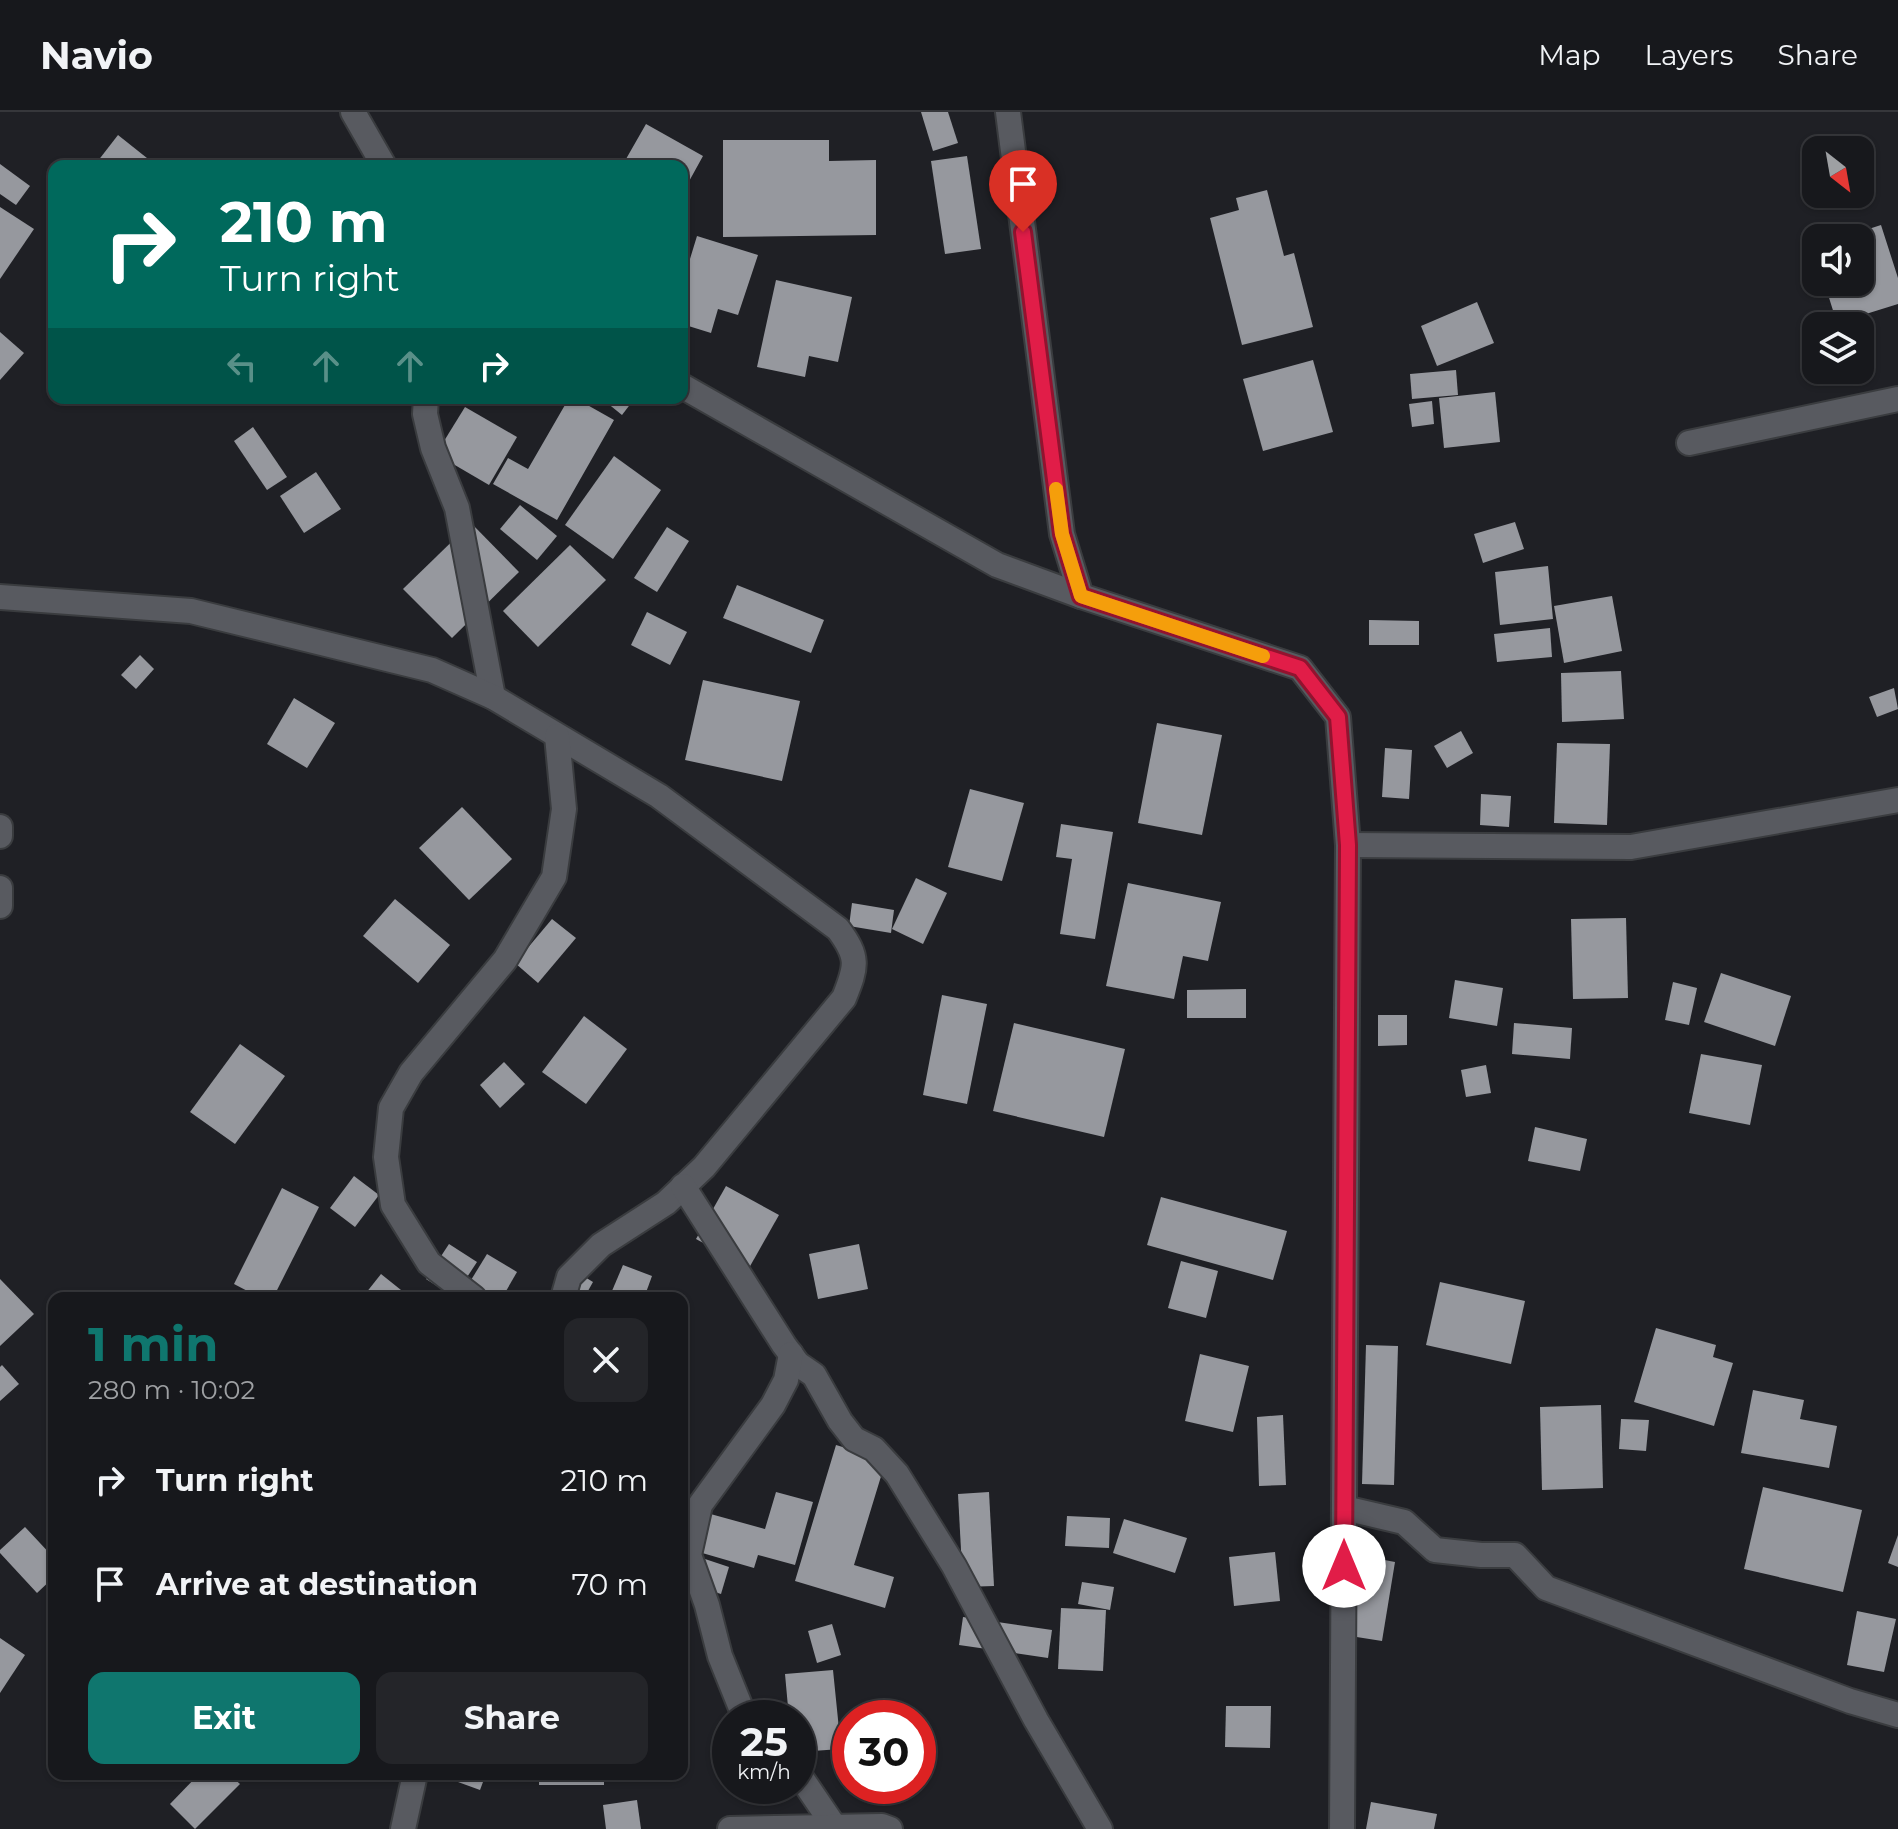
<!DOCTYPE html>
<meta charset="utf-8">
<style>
:root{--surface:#17181c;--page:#242529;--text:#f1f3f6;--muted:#9ea0a3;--line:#36373b;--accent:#0f766e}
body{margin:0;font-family:Montserrat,sans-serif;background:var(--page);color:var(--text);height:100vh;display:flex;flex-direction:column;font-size:30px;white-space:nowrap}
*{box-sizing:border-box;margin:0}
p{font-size:26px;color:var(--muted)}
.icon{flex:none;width:44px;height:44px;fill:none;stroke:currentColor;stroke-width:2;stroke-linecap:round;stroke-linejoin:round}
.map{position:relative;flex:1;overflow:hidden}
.panel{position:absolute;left:48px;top:1180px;width:640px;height:488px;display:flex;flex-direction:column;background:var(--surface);border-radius:16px;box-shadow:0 2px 6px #0004,0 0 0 2px var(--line)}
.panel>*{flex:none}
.hud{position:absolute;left:48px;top:48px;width:640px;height:244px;border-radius:16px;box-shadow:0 2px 6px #0004,0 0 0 2px var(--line);background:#00695c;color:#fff;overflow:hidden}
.needle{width:52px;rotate:149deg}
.fabs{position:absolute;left:1802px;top:24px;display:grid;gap:16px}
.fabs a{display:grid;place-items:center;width:72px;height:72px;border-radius:16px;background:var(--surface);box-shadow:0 2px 6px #0004,0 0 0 2px var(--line);font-size:40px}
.speed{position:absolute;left:712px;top:1588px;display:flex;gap:16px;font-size:40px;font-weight:700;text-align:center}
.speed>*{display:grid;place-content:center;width:104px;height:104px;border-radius:50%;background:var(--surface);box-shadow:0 2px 6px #0004,0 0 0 2px var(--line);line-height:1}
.speed small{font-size:20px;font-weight:400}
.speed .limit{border:12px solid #d22;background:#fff;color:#111}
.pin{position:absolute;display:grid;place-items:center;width:68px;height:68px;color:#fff;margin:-82px -34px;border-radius:50% 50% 50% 0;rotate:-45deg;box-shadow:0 0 8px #0007}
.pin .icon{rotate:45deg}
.me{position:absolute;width:88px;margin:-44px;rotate:0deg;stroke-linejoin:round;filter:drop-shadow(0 0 6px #0008)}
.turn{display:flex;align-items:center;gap:28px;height:168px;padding:0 40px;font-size:36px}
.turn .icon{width:104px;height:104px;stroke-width:2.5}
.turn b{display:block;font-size:56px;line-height:68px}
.lanes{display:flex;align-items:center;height:76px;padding:0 40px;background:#0003;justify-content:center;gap:40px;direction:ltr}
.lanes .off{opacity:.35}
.round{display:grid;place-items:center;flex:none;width:84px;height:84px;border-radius:16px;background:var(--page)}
.overview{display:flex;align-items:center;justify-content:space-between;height:136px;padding:0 40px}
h1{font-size:48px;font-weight:700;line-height:60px;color:var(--accent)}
.primary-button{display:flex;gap:16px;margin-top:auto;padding:16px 40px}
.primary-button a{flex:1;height:92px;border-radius:16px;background:var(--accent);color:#fff;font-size:32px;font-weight:700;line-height:92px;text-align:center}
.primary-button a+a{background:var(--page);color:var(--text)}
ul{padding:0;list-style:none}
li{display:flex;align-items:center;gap:24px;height:104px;padding:0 40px}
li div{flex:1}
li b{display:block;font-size:30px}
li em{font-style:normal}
header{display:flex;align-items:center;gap:48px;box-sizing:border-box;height:112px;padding:0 40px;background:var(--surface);border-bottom:2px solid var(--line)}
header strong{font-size:38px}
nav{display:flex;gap:44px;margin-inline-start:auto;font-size:28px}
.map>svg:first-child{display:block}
.building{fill:#96989e}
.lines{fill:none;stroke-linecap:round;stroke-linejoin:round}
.minor-casing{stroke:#3a3c3f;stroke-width:28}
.minor{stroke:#585a60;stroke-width:24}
.route-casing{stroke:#92132f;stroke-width:20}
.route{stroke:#e11d48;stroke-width:14}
.slow{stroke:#f59e0b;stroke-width:14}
</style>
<header>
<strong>Navio</strong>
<nav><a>Map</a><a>Layers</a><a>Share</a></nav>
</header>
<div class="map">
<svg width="1898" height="1717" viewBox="0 0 1898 1717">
<rect width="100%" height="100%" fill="#1f2025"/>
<!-- building -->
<g class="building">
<path d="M921,0H948L958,31L933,39Z"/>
<path d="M646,12L703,44L682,82V54H622Z"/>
<path d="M118,23L157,54H94Z"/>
<path d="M723,28H829V49L876,48V123L723,125Z"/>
<path d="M967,44L981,137L945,142L931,49Z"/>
<path d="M0,52L30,74L16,93L0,82Z"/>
<path d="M1267,78L1284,144L1294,141L1313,215L1242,233L1210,106L1239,98L1236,86Z"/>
<path d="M0,95L34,117L0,167Z"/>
<path d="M1881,113L1898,166V192L1837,211L1824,170H1860V126L1844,125Z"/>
<path d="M697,124L758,143L738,203L718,197L711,221L682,212V173Z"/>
<path d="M776,168L852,185L838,250L809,244L805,265L757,255Z"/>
<path d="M1477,190L1494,231L1437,254L1421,214Z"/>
<path d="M0,220L24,241L0,268Z"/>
<path d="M1313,248L1333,320L1263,339L1243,267Z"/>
<path d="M1456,258L1458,283L1412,287L1410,262Z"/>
<path d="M1495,280L1500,330L1444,336L1439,286Z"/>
<path d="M569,286H575L614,308L557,408L493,372L508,346L528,357Z"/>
<path d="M601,286H635L622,303Z"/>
<path d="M1432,289L1434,312L1412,315L1409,292Z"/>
<path d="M465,295L517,325L489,373L436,342Z"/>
<path d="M253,315L287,365L267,378L234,329Z"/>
<path d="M614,344L661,378L613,447L565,413Z"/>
<path d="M316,360L341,397L304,421L280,384Z"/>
<path d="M520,393L557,424L537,448L500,417Z"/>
<path d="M1515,410L1524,437L1483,451L1474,422Z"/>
<path d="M471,411L519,460L452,526L403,477Z"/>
<path d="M667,415L689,429L657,480L634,466Z"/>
<path d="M570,433L606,468L538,535L503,499Z"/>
<path d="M1548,454L1553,507L1500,513L1495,460Z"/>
<path d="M737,473L824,508L811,541L723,506Z"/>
<path d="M1612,484L1622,539L1564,551L1554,494Z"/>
<path d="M647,500L687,520L670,553L631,533Z"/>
<path d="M1369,508L1419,509V533H1369Z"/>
<path d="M1550,516L1552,545L1497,550L1494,522Z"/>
<path d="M140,543L154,557L136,577L121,563Z"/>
<path d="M1621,559L1624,607L1562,610L1561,561Z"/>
<path d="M703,568L800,589L782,669L685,648Z"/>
<path d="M1894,576L1898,597L1877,605L1869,585Z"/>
<path d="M294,586L335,611L307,656L267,632Z"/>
<path d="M1157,611L1222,623L1202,723L1138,711Z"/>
<path d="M1461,619L1473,641L1447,656L1434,634Z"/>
<path d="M1557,631L1610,632L1607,713L1554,711Z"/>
<path d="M1385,636L1412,638L1409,687L1382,685Z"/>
<path d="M970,677L1024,691L1002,769L948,755Z"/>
<path d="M1481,682L1511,684L1509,715L1480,713Z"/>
<path d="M462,695L512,747L469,788L419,736Z"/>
<path d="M1061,712L1113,720L1095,827L1060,822L1072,747L1056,745Z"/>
<path d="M916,766L947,781L923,832L892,817Z"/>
<path d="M1128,771L1221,790L1208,849L1183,844L1174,887L1106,874Z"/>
<path d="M395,787L450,833L418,871L363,824Z"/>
<path d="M852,791L894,798L891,821L849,814Z"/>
<path d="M1626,806L1628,886L1573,887L1571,807Z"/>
<path d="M552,807L576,826L538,871L515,851Z"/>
<path d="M1721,861L1791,884L1775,934L1704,910Z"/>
<path d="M1455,868L1503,876L1497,914L1449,906Z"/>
<path d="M1673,870L1697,876L1689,913L1665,908Z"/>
<path d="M1246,877V906H1187V878Z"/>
<path d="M942,883L987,892L967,992L923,983Z"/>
<path d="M1378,903H1407V933L1378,934Z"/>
<path d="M584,904L627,937L586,992L542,960Z"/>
<path d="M1014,911L1125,937L1104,1025L993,999Z"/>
<path d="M1514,911L1572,916L1570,947L1512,942Z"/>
<path d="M240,932L285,964L235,1032L190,1000Z"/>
<path d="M1701,942L1762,953L1750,1013L1689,1001Z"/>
<path d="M504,950L525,972L500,996L480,973Z"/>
<path d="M1486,953L1491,981L1466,985L1461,958Z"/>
<path d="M1535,1015L1587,1027L1580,1059L1528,1049Z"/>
<path d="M354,1064L379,1083L355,1115L330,1096Z"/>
<path d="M726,1074L779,1103L749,1156L696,1127Z"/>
<path d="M282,1076L319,1095L273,1186H261L234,1172Z"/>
<path d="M1161,1085L1287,1119L1273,1168L1147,1133Z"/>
<path d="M449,1132L477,1150L454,1185L426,1167Z"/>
<path d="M859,1132L868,1177L818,1187L809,1142Z"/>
<path d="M487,1142L517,1160L502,1186H460Z"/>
<path d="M1181,1149L1218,1159L1206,1206L1168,1196Z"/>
<path d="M623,1153L652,1164L644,1186H609Z"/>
<path d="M381,1162L411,1186H362Z"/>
<path d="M580,1162L593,1170L584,1186H567Z"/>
<path d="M0,1167L34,1202L0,1234Z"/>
<path d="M1440,1170L1525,1189L1511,1252L1426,1233Z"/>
<path d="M1656,1216L1716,1233L1713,1245L1733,1251L1714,1314L1634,1290Z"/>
<path d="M1366,1233L1398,1234L1394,1373L1362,1372Z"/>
<path d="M1200,1242L1249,1254L1233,1320L1185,1309Z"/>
<path d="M2,1253L19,1272L0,1289V1255Z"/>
<path d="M1753,1278L1804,1288L1800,1307L1837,1314L1829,1356L1741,1341Z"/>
<path d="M1601,1293L1603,1376L1542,1378L1540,1295Z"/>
<path d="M1283,1303L1286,1373L1259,1374L1257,1305Z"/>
<path d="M1621,1307L1649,1308L1646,1339L1619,1337Z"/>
<path d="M836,1333L886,1348L854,1453L894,1465L885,1496L795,1469Z"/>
<path d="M1763,1375L1862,1398L1843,1480L1744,1457Z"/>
<path d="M776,1380L813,1390L795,1453L758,1443L754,1456L685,1436L696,1398L765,1417Z"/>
<path d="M989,1380L994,1474L963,1475L958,1382Z"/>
<path d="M1067,1404L1110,1406L1109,1436L1065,1434Z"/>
<path d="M1124,1407L1187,1426L1175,1461L1113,1441Z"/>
<path d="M25,1415L54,1446V1465L37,1481L0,1441V1438Z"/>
<path d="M1898,1423V1455L1888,1451Z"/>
<path d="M1275,1440L1280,1489L1234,1494L1229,1445Z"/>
<path d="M693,1443L729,1455L721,1482L684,1470Z"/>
<path d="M1358,1443L1395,1450L1382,1529L1344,1523Z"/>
<path d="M1082,1470L1114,1475L1110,1498L1078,1492Z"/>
<path d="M1061,1496L1106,1498L1103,1559L1058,1557Z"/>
<path d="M1857,1499L1896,1507L1884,1560L1847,1553Z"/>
<path d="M963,1505L1052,1518L1048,1546L959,1533Z"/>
<path d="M832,1512L841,1543L817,1551L808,1519Z"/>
<path d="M0,1526L25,1543L0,1581Z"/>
<path d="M833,1558L841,1637L798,1640V1606H789L785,1562Z"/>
<path d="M1226,1594H1271L1270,1636L1225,1635Z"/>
<path d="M199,1662H229L240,1672L195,1717L170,1692Z"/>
<path d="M436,1662H486L480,1678Z"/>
<rect x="539" y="1662" width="65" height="11"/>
<path d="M637,1688L641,1717H606L603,1693Z"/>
<path d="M1371,1690L1437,1702L1434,1717H1366Z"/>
</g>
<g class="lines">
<defs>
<g id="minor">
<path d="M353,0L384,54"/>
<path d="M1008,0L1062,422L1081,484L1300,556L1338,605L1348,733L1342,1717"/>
<path d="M682,274L997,453L1081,484"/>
<path d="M426,286L425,302L433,336L457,396L493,585"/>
<path d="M1689,331L1898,287"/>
<path d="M0,485L191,499L432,558L493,585L659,684L838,817C859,845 857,854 844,886L704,1055L666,1091L601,1133L569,1165L563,1186"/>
<path d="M0,715V724"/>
<path d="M1348,733L1631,735L1898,688"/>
<path d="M0,776V794"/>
<path d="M683,1074L784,1233L798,1252L814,1263L840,1309L854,1327L874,1337L897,1362L954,1454L1036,1608L1100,1717"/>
<path d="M474,1186L429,1151L393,1093L386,1045L391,996L411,961L505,848L554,765L564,697L557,624"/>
<path d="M1344,1396L1404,1410L1435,1438L1481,1443H1515L1546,1476L1850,1589L1898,1603"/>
<path d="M745,1606L720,1544L707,1493L689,1443L700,1393L773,1293L786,1268L791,1242"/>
<path d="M798,1661L834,1714"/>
<path d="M403,1717L415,1662"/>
<path d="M730,1717L882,1714L890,1717"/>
</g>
</defs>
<!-- minor casing -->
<use href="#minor" class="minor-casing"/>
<!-- minor -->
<use href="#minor" class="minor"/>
</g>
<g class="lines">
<defs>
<path id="route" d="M1023,120L1062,422L1081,484L1300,556L1338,605L1348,733L1344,1454"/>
</defs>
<!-- route casing -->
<use href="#route" class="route-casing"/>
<!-- route -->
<use href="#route" class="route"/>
<!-- slow -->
<path class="slow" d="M1056,377L1062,422L1081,484L1263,544"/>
</g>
</svg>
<div class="fabs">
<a><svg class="needle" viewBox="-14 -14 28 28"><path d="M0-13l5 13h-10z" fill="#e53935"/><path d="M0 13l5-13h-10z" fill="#9ea0a3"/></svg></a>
<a><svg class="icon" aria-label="sound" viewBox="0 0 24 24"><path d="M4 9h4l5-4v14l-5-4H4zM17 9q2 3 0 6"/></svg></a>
<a><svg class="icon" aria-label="layers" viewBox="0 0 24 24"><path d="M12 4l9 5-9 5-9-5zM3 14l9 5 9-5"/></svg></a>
</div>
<div class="speed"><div>25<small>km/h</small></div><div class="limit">30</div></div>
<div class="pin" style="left:1023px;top:120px;background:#d93025"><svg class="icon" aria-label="arrive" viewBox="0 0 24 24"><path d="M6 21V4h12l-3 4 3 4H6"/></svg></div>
<svg class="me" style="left:1344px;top:1454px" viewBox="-20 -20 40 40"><circle r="19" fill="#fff"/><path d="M0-13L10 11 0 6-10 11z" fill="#e11d48"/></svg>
<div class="hud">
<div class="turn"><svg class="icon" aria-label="right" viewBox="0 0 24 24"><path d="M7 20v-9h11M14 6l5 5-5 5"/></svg><div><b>210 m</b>Turn right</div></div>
<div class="lanes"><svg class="icon off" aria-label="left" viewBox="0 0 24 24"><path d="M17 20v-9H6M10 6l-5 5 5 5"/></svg><svg class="icon off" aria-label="ahead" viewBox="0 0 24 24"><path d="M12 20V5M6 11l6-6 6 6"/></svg><svg class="icon off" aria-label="ahead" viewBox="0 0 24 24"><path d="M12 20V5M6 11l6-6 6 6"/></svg><svg class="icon" aria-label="right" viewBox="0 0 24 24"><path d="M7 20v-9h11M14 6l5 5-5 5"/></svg></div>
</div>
<section class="panel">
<div class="overview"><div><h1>1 min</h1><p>280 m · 10:02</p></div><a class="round"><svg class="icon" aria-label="close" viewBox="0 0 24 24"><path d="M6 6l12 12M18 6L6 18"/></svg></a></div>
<ul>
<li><svg class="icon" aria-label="right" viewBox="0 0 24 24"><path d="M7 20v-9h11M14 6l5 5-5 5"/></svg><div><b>Turn right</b></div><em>210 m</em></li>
<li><svg class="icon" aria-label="arrive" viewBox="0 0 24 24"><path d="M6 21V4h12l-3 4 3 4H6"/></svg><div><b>Arrive at destination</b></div><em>70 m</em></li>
</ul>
<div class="primary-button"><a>Exit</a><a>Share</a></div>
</section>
</div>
